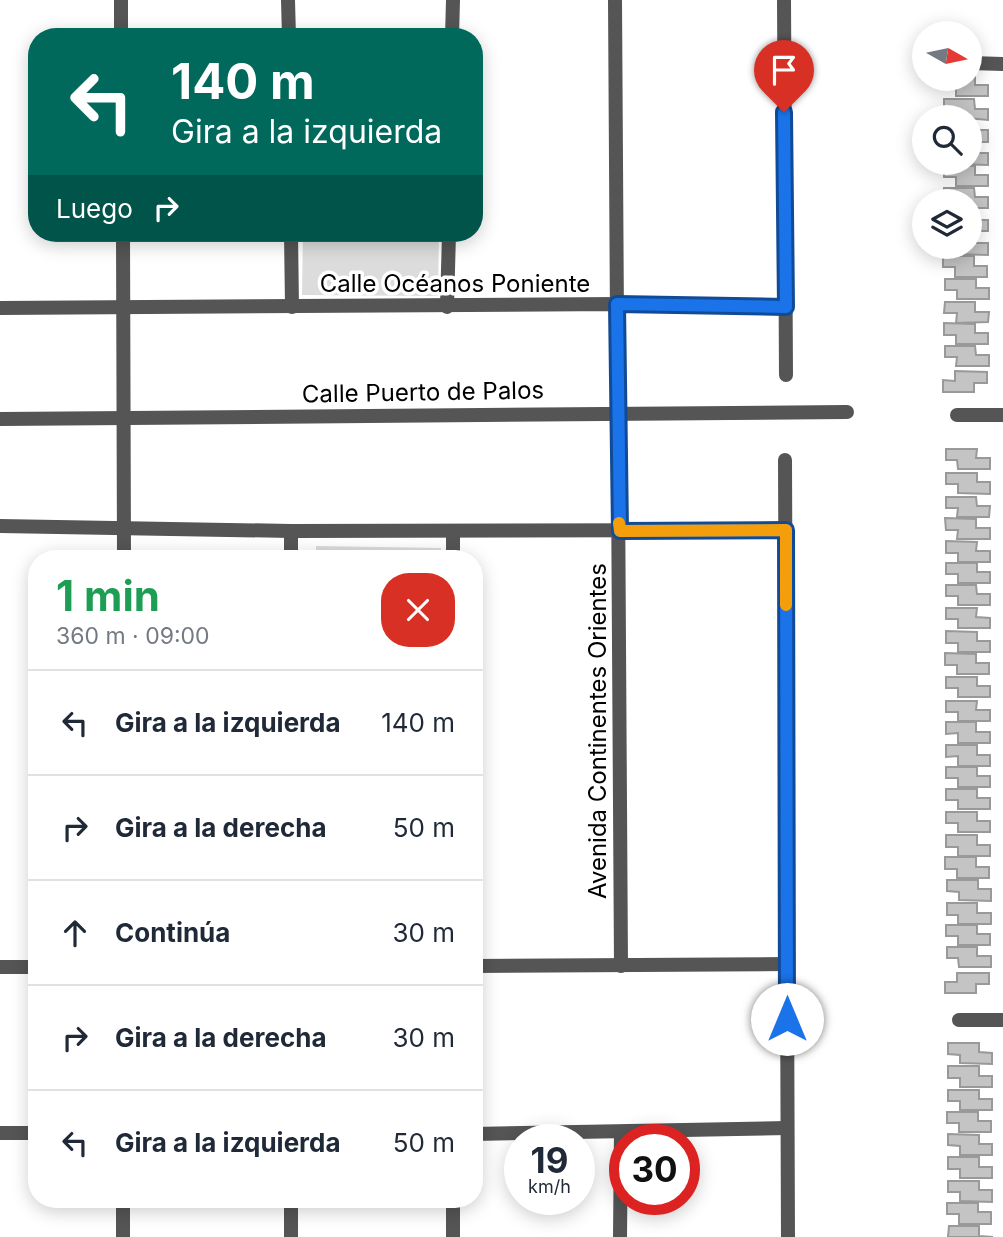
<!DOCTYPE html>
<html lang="es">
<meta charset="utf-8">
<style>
:root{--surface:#fff;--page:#f2f2f3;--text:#1f2937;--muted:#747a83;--line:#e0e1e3}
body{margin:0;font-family:Inter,sans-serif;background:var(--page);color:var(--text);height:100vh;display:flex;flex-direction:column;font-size:26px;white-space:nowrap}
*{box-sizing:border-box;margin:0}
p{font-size:23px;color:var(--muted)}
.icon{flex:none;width:38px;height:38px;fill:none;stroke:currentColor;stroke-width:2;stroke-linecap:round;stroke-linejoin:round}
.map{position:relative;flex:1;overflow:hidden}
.sheet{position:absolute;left:28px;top:550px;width:455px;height:658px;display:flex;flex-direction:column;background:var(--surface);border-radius:28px;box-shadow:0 4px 18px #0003}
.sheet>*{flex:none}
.top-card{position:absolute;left:28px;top:28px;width:455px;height:214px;border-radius:28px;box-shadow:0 4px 18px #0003;background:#00695c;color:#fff;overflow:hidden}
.needle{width:46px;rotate:99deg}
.controls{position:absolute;left:912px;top:21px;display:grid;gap:14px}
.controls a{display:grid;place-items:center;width:70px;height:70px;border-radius:50%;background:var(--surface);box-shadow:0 4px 18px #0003;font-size:35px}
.speed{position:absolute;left:504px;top:1124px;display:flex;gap:14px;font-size:35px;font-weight:700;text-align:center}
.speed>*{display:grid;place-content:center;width:91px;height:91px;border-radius:50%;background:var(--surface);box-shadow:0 4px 18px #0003;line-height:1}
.speed small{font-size:18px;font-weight:400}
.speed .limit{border:10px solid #d22;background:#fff;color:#111}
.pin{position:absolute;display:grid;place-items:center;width:60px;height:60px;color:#fff;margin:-72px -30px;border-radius:50% 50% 50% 0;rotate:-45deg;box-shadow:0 0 7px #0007}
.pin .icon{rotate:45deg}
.me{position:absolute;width:77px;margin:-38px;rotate:0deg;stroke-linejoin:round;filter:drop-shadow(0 0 5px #0008)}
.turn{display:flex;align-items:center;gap:24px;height:147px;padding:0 28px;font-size:32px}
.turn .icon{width:91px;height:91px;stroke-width:2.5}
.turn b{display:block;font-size:49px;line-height:60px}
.then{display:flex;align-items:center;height:66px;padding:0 28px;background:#0003;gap:14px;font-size:26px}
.round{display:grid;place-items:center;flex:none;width:74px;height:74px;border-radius:28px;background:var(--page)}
.headline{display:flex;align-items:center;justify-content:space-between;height:119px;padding:0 28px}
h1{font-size:42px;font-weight:700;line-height:52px;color:#1e9e55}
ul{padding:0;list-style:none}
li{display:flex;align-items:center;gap:21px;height:105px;padding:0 28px;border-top:2px solid var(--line)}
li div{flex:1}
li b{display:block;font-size:26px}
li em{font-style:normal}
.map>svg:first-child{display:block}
.green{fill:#dcdcdc}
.building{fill:#c4c4c4;stroke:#999;stroke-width:2}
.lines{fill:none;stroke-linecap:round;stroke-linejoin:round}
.minor{stroke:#555;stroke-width:14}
.route-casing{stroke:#114b97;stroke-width:18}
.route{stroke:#1a73e8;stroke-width:12}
.slow{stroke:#f59e0b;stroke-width:12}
.labels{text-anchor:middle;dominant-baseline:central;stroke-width:7;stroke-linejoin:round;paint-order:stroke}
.street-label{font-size:24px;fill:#000;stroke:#fff}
</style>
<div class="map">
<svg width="1003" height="1237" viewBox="0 0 1003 1237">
<rect width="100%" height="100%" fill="#fff"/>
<!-- green -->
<g class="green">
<path d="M303,233H439L438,296L302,295Z"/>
<path d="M316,546L441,548V558H316Z"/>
</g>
<!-- building -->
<g class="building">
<path d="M970,76H975V85H988V96H956V87H944V79H970Z"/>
<path d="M944,99H974L975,109H988V120L955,117L956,111H944Z"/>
<path d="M970,121H975V130H988V142H970Z"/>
<path d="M970,144H975V153H988V165L956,164L970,163Z"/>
<path d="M944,165L975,166V175H988V186H956V177H944Z"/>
<path d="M944,188H974L975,197H988V208H970V201L944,199Z"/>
<path d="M970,211H975L974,220H988V231H970Z"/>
<path d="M970,234H975V243H988V255L956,254V247H970Z"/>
<path d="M943,256H974V266H987V277H955V267H943Z"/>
<path d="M945,279H976V288H989V299H957V290H945Z"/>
<path d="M945,302H975V312H989L988,322L956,323L957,313H944Z"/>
<path d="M944,323L975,324V333H988V344H956V335H944Z"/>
<path d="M945,346H975L976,355H989V366H956L957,357H945Z"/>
<path d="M955,371L987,372V383H974V392H943V380L955,381Z"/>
<path d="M946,449H977L976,458H990V469H958L957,460H946Z"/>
<path d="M946,473H977V482H990V494L958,493V484H946Z"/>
<path d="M946,497H976L977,506H990L989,517H957L958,508H946Z"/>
<path d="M945,518L976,519V528H990V539H957L958,530H946Z"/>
<path d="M946,541L977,542L976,551H990V562H958V553H946Z"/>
<path d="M946,563H977V572H990V583H958V574H946Z"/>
<path d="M946,585H976L977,594H990V605H958V596H946Z"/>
<path d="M946,608H977L976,617L990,618V628H958V619H946Z"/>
<path d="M946,631L977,632V641H990V652H958V643H946Z"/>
<path d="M945,653L976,654V663H989V674H957V665H945Z"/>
<path d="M946,677H977V686H990V697H958V688H946Z"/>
<path d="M946,701H977L976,710H990V721H958V712H946Z"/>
<path d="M946,722H976V732H990V743H958V733L946,734Z"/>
<path d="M946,745H977V755H990V766H958V756L946,757Z"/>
<path d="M946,767H977V776H990V787H958V778H946Z"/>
<path d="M946,789H977V798H990V809H958V800H946Z"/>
<path d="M946,812H977V821H990V832H958V823H946Z"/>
<path d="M946,835H977V845H990V856H958V847H946Z"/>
<path d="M945,857H976V867H989V878H957V869H945Z"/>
<path d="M947,880H978V889H991V901L959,900V892L947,891Z"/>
<path d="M947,903H977V913H991V924H958V915H947Z"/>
<path d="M946,925H977V934H990V945H958V936H946Z"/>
<path d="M947,947H977V956H991V967H959L958,958H947Z"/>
<path d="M957,973H989V984H976V993H945V982H957Z"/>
<path d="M948,1043H979V1052L992,1053V1064L960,1063V1055L948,1054Z"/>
<path d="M948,1066H979V1076H992V1087H960V1078H948Z"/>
<path d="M948,1090H979V1099H992V1110H960V1101H948Z"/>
<path d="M947,1112H978V1121H991V1132H959V1123H947Z"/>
<path d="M948,1134L979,1135V1144H992V1155H960V1146L948,1145Z"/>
<path d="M948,1157H979V1167H992V1178H960V1169H948Z"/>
<path d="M948,1181H979V1190H992V1202L960,1201V1192H948Z"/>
<path d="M947,1203H978V1212H991V1224H959V1214H947Z"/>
<path d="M949,1226H979V1236L993,1237H948Z"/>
</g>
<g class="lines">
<!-- minor -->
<g class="minor">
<path d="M288,0L289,37"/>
<path d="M615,0L621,966"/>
<path d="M784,0L786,375"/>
<path d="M121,37V0"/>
<path d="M452,37L453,0"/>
<path d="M970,63L1003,64"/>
<path d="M123,233L124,558"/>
<path d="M291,233L292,307"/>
<path d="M447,307L449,233"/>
<path d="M0,308L617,304L786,307"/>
<path d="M957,415H1003"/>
<path d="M0,419L847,412"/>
<path d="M785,460L788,1237"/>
<path d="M0,526L291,531L786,530"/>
<path d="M453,531V558"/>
<path d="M291,558V531"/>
<path d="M474,966L787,964"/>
<path d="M0,967H37"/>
<path d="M959,1020H1003"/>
<path d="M0,1133H37"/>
<path d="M474,1134L787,1128"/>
<path d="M123,1199V1237"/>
<path d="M291,1199V1237"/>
<path d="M453,1237V1199"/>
<path d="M620,1237L621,1132"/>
</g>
</g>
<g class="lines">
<defs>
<path id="route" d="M784,112L786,307L617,304L620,531L786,530L787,1019"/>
</defs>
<!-- route casing -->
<use href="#route" class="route-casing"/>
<!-- route -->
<use href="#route" class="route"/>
<!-- slow -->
<path class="slow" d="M619,523L620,531L786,530V605"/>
</g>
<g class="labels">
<!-- street labels -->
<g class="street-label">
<text x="455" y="283">Calle Océanos Poniente</text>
<text transform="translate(423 392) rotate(-1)">Calle Puerto de Palos</text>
<text transform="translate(597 731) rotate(-90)">Avenida Continentes Orientes</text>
</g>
</g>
</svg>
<div class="controls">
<a><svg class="needle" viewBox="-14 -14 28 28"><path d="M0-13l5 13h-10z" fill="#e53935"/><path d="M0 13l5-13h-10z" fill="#747a83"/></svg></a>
<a><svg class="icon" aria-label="search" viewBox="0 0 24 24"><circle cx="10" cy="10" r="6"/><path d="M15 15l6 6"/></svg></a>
<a><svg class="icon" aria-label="layers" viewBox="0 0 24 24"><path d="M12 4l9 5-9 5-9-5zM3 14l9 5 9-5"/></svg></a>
</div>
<div class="speed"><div>19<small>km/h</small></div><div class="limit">30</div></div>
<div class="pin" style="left:784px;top:112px;background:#d93025"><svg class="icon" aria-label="arrive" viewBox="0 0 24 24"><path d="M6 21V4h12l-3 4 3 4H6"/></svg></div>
<svg class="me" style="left:787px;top:1019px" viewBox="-20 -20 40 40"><circle r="19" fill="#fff"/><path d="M0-13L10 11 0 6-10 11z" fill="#1a73e8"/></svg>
<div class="top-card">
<div class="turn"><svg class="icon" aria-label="left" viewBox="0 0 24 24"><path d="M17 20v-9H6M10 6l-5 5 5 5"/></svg><div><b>140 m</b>Gira a la izquierda</div></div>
<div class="then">Luego<svg class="icon" aria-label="right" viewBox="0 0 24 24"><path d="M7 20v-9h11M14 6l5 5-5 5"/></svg></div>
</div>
<section class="sheet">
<div class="headline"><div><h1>1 min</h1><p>360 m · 09:00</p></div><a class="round" style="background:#d93025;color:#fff"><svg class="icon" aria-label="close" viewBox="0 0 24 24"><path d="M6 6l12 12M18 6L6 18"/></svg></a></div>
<ul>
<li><svg class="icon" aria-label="left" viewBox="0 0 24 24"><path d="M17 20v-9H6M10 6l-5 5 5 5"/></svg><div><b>Gira a la izquierda</b></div><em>140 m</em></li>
<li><svg class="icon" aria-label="right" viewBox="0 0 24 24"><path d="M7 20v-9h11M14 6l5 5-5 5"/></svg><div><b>Gira a la derecha</b></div><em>50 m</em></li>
<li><svg class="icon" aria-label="ahead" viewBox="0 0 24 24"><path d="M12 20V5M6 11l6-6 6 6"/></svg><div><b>Continúa</b></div><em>30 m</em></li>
<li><svg class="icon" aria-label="right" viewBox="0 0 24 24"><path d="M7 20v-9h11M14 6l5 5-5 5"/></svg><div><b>Gira a la derecha</b></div><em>30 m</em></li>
<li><svg class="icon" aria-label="left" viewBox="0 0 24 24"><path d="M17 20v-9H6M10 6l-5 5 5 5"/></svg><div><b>Gira a la izquierda</b></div><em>50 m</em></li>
</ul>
</section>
</div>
